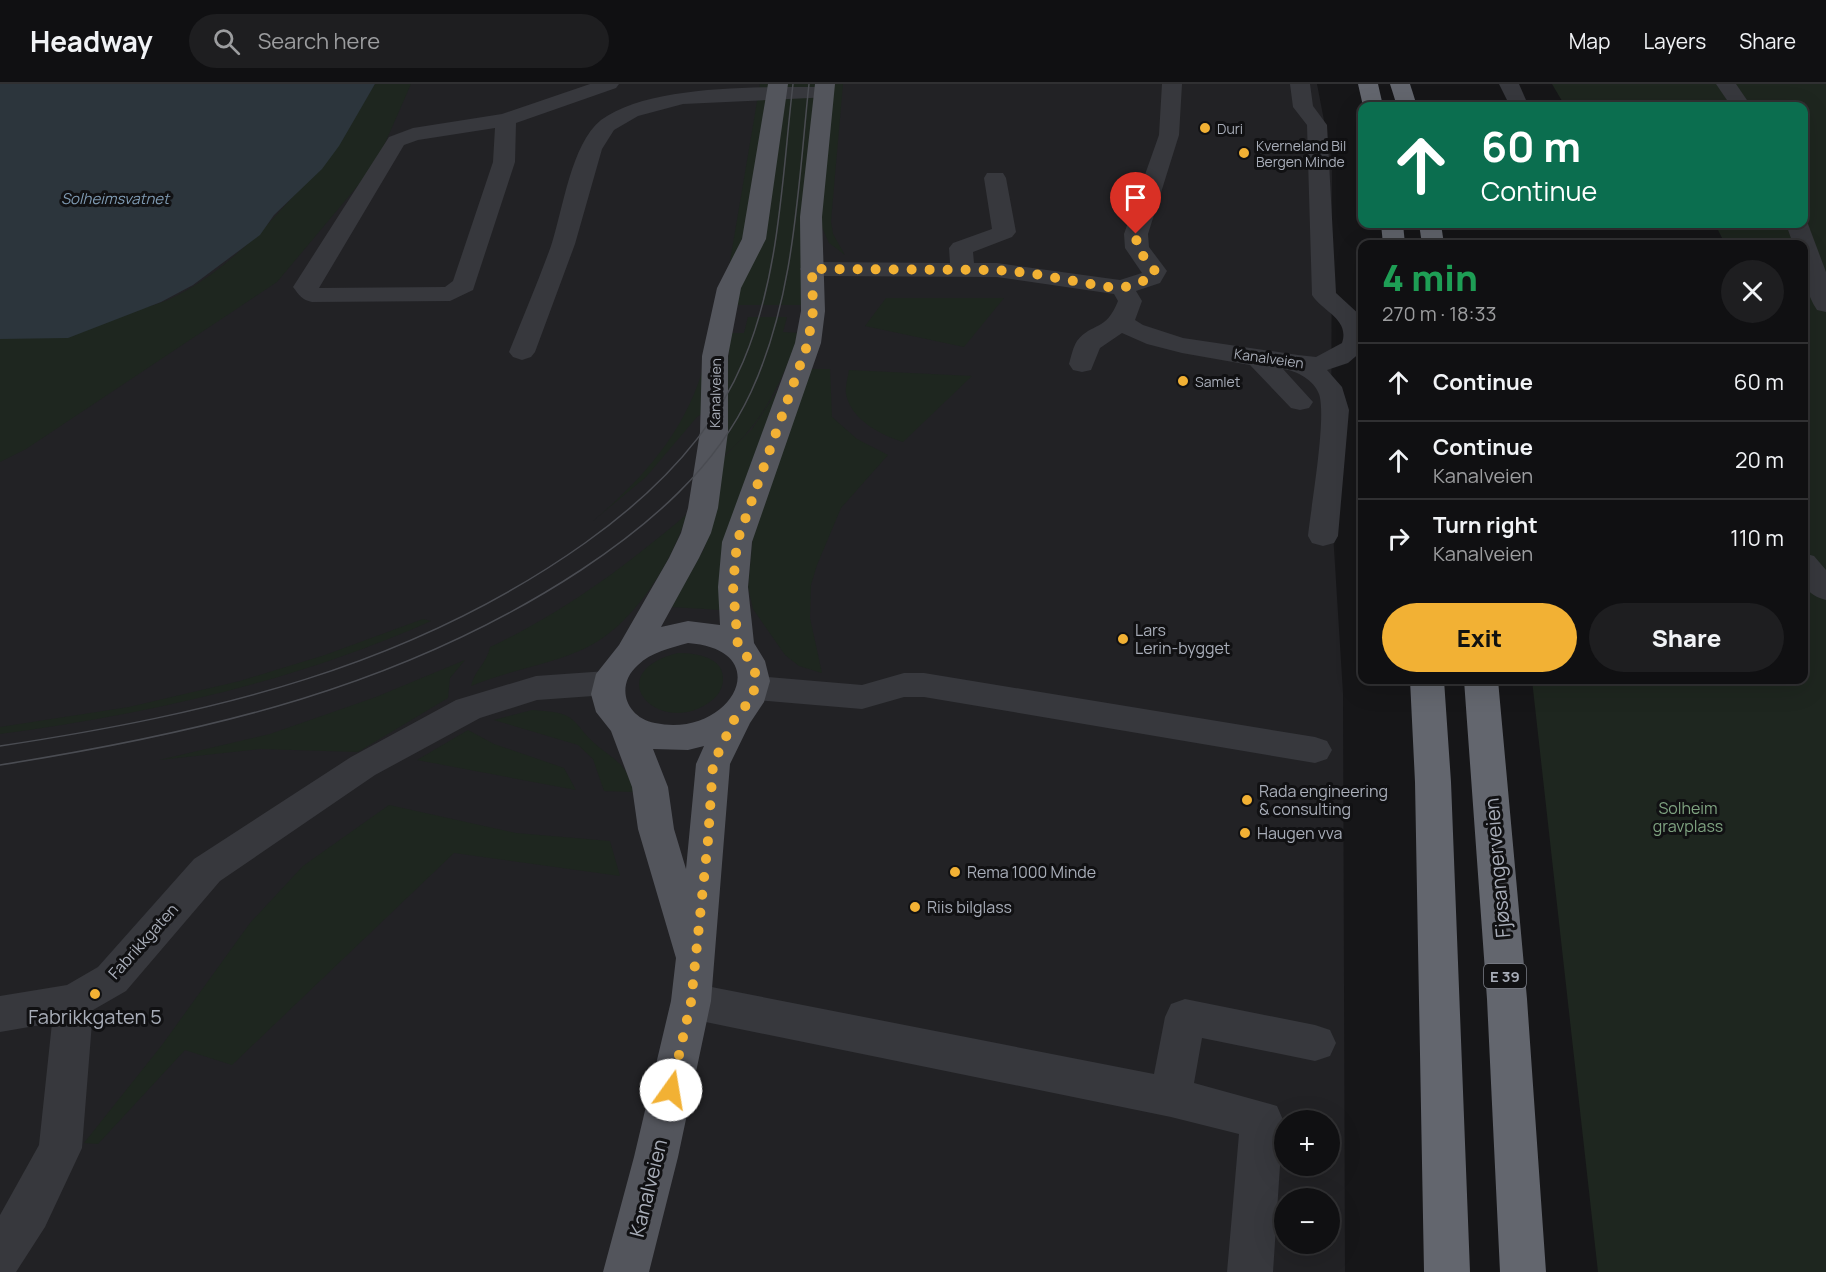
<!DOCTYPE html>
<meta charset="utf-8">
<style>
:root{--surface:#101012;--page:#1e1e20;--text:#f1f3f6;--muted:#9c9d9f;--line:#303032;--accent:#f2b134}
body{margin:0;font-family:Manrope,sans-serif;background:var(--page);color:var(--text);height:100vh;display:flex;flex-direction:column;font-size:22px;white-space:nowrap}
*{box-sizing:border-box;margin:0}
p{font-size:20px;color:var(--muted)}
.icon{flex:none;width:33px;height:33px;fill:none;stroke:currentColor;stroke-width:2;stroke-linecap:round;stroke-linejoin:round}
.map{position:relative;flex:1;overflow:hidden}
.drawer{position:absolute;left:1358px;top:156px;width:450px;height:444px;display:flex;flex-direction:column;background:var(--surface);border-radius:12px;box-shadow:0 6px 24px #0002,0 0 0 2px var(--line)}
.drawer>*{flex:none}
.hud{position:absolute;left:1358px;top:18px;width:450px;height:126px;border-radius:12px;box-shadow:0 6px 24px #0002,0 0 0 2px var(--line);background:#0b6e4f;color:#fff;overflow:hidden}
.controls{position:absolute;left:1274px;top:1026px;display:grid;gap:12px}
.controls a{display:grid;place-items:center;width:66px;height:66px;border-radius:50%;background:var(--surface);box-shadow:0 6px 24px #0002,0 0 0 2px var(--line);font-size:30px}
.pin{position:absolute;display:grid;place-items:center;width:51px;height:51px;color:#fff;margin:-62px -26px;border-radius:50% 50% 50% 0;rotate:-45deg;box-shadow:0 0 6px #0007}
.pin .icon{rotate:45deg}
.me{position:absolute;width:66px;margin:-33px;rotate:13deg;stroke-linejoin:round;filter:drop-shadow(0 0 4px #0008)}
.turn{display:flex;align-items:center;gap:21px;height:126px;padding:0 24px;font-size:27px}
.turn .icon{width:78px;height:78px;stroke-width:2.5}
.turn b{display:block;font-size:42px;line-height:51px}
.round{display:grid;place-items:center;flex:none;width:63px;height:63px;border-radius:32px;background:var(--page)}
.summary{display:flex;align-items:center;justify-content:space-between;height:102px;padding:0 24px}
h1{font-size:36px;font-weight:800;line-height:45px;color:#1e9e55}
.button{display:flex;gap:12px;margin-top:auto;padding:12px 24px}
.button a{flex:1;height:69px;border-radius:36px;background:var(--accent);color:#111;font-size:24px;font-weight:800;line-height:69px;text-align:center}
.button a+a{background:var(--page);color:var(--text)}
ul{padding:0;list-style:none}
li{display:flex;align-items:center;gap:18px;height:78px;padding:0 24px;border-top:2px solid var(--line)}
li div{flex:1}
li b{display:block;font-size:22px}
li em{font-style:normal}
header{display:flex;align-items:center;gap:36px;box-sizing:border-box;height:84px;padding:0 30px;background:var(--surface);border-bottom:2px solid var(--line)}
header strong{font-size:28px}
nav{display:flex;gap:33px;margin-inline-start:auto;font-size:21px}
.search{width:420px;height:54px;background:var(--page);display:flex;align-items:center;gap:15px;box-sizing:border-box;padding:0 21px;border-radius:33px;color:var(--muted);font-size:22px}
.map>svg:first-child{display:block}
.built{fill:#222225;fill-rule:evenodd}
.green{fill:#1e261f}
.water{fill:#2c353c}
.lines{fill:none;stroke-linecap:round;stroke-linejoin:round}
.minor{fill:#37383d;fill-rule:evenodd}
.major{fill:#53555c;fill-rule:evenodd}
.highway{fill:#63666e;fill-rule:evenodd}
.tram{stroke:#4a4c52;stroke-width:1.5}
.route{stroke:#f2b134;stroke-width:10;stroke-dasharray:0 18}
.poi-dot{fill:#f2b134;stroke:#111113;stroke-width:2}
.labels{text-anchor:middle;dominant-baseline:central;stroke-width:6;stroke-linejoin:round;paint-order:stroke}
.far-poi-label{font-size:14px;fill:#a8adb8;stroke:#111113;text-anchor:start}
.far-street-label{font-size:14px;fill:#a8adb8;stroke:#111113}
.far-water-label{font-size:15px;font-style:italic;fill:#7f9bb3;stroke:#111113}
.shield{fill:#111113;stroke:#7b7e86;stroke-width:1.5}
.shield-label{font-size:15px;font-weight:bold;fill:#a8adb8}
.poi-label{font-size:16px;fill:#a8adb8;stroke:#111113;text-anchor:start}
.park-label{font-size:16px;fill:#7fa381;stroke:#111113}
.street-label{font-size:16px;fill:#a8adb8;stroke:#111113}
.near-street-label{font-size:20px;fill:#a8adb8;stroke:#111113}
.near-poi-label{font-size:20px;fill:#a8adb8;stroke:#111113}
</style>
<header>
<strong>Headway</strong>
<div class="search"><svg class="icon" aria-label="search" viewBox="0 0 24 24"><circle cx="10" cy="10" r="6"/><path d="M15 15l6 6"/></svg>Search here</div>
<nav><a>Map</a><a>Layers</a><a>Share</a></nav>
</header>
<div class="map">
<svg width="1826" height="1188" viewBox="0 0 1826 1188">
<rect width="100%" height="100%" fill="#161618"/>
<!-- built -->
<path class="built" d="M386,0H1317L1332,78L1331,417L1343,609L1345,1188H0V365ZM1284,1036H1329V1082H1284ZM1284,1114H1329V1160H1284Z"/>
<!-- green -->
<g class="green">
<path d="M375,0H411L376,80L277,198L26,365L0,378V255C36,248 71,239 107,231C124,227 144,225 160,219C241,189 332,72 375,0Z"/>
<path d="M760,0H770L746,145L728,189Z"/>
<path d="M785,0H817L803,221H734Z"/>
<path d="M833,0H843L831,137L833,150L845,171L829,159L821,141Z"/>
<path d="M1552,0H1826V1188H1598L1532,596H1803V160H1725L1715,140H1803V22H1565Z"/>
<path d="M886,214H1004L964,263L865,242Z"/>
<path d="M748,233H787L783,248L799,249C783,296 762,341 722,373L730,249H744Z"/>
<path d="M705,278L703,329L697,333L646,393L593,437C645,393 687,345 705,278Z"/>
<path d="M810,285H830L832,333L857,355L888,371L841,424L817,481L811,501L810,534L822,589L799,582L785,571L753,525L748,503L753,452Z"/>
<path d="M849,286L972,292L903,358C881,351 851,336 846,310C845,303 848,293 849,286Z"/>
<path d="M781,301L722,465L719,501L721,526L671,523L704,465L712,438L721,376L752,345Z"/>
<path d="M687,430C671,481 631,546 579,567C544,582 507,587 471,602C474,587 487,579 490,563C563,529 626,482 687,430Z"/>
<path d="M423,535L431,537C294,598 148,630 0,650V643L129,623L240,597L325,571Z"/>
<path d="M678,569C696,569 725,573 723,597C722,605 718,612 711,617C660,656 597,589 678,569Z"/>
<path d="M465,576L450,594L448,614L358,668L261,665L159,676L270,650L376,613Z"/>
<path d="M532,626C543,627 555,627 565,631C576,636 581,646 589,654C609,675 627,675 633,708L604,707L593,675L578,661L494,636Z"/>
<path d="M468,646L494,660L564,684L576,706L417,676Z"/>
<path d="M389,721L516,749L610,757L620,792L454,769L232,981L185,966L98,1060L84,1059L162,961L250,839L303,782Z"/>
</g>
<!-- water -->
<path class="water" d="M0,0H375L339,62L322,85L274,131L260,151L193,201L161,218L68,254L0,255Z"/>
<g class="lines">
<!-- minor -->
<g class="minor">
<path d="M590,0H619L616,4L516,39L515,78L473,206L450,217L312,218C302,216 299,211 293,203L389,53L413,44L502,30ZM495,44L493,78L453,197L445,203L319,204L404,61L418,56Z"/>
<path d="M1162,0H1182L1179,51L1148,150L1149,163L1167,187L1160,199L1136,207L1142,217L1135,236L1143,241L1183,254L1298,271L1316,273L1342,259C1350,235 1323,228 1312,211L1307,41L1293,23L1290,0H1310L1313,22L1327,41L1336,209L1362,233V267L1348,279L1327,286L1342,303L1349,326L1338,452L1334,459L1323,462L1312,459L1308,452C1311,423 1327,333 1319,310C1314,296 1297,287 1283,285L1313,318L1309,324L1300,326L1291,324L1250,281L1182,269L1147,260L1122,249L1100,264L1091,286L1082,288L1073,286L1069,280C1071,273 1073,263 1077,257C1092,238 1106,248 1118,217L1114,210L997,193L812,192L804,190L800,185L804,180L812,178L950,179L949,164L953,159L992,145L984,94L987,89H1003L1006,94L1016,148L1012,153L973,168L974,179H997L1120,196L1142,189L1125,164L1124,150L1159,51Z"/>
<path d="M1499,0H1519L1526,16L1523,20H1509Z"/>
<path d="M1716,0H1736L1751,22H1731Z"/>
<path d="M824,3L831,5L834,9L831,13L683,20L638,32L614,46L602,65L575,160L535,268L531,273L522,276L513,273L509,268C523,233 538,198 551,162C563,126 571,60 601,36C650,0 763,3 824,3Z"/>
<path d="M1803,135L1808,140L1826,188V228L1817,226C1804,207 1803,183 1803,160H1793L1786,140H1803Z"/>
<path d="M1803,469L1814,472L1826,486V516C1799,509 1803,492 1803,469Z"/>
<path d="M607,587L619,591L624,599L619,607L607,611L537,616L480,634L375,691L220,797L126,907L93,926L82,1064L45,1143L16,1188H0V1131L39,1061L52,939L0,948V912L67,901L98,883L194,775L351,673L456,616L536,592Z"/>
<path d="M904,589H924L1315,653L1327,657L1332,666L1327,675L1315,679L924,613H904L862,625L755,616L743,613L738,604L743,595L755,592L862,601Z"/>
<path d="M691,899L1154,990L1165,933L1171,920L1185,915L1315,941L1330,946L1336,959L1330,972L1315,977L1202,954L1194,999L1277,1022L1283,1036L1273,1188H1227L1239,1050L1171,1033L691,935L677,929L671,917L677,905Z"/>
</g>
<!-- major -->
<path class="major" d="M768,0H788L766,155L741,204L728,272V348L718,424L711,449L699,474L661,543L688,537L720,541L718,503L722,458L795,259L801,227L800,133L815,0H835L822,133L825,227L821,259L752,458L748,503L754,559L765,577L770,597L764,618L750,639L730,680L711,917L678,1073L649,1188H603L634,1073L671,917L676,874L638,745L632,703L611,647L596,628L591,610L596,590L619,561L669,474L681,449L688,424L700,348L702,272L717,204L742,155ZM688,559C779,566 731,655 655,639C625,633 615,601 638,581C651,568 671,564 688,559ZM704,662L696,680L686,785L674,745L668,703L653,665L688,666Z"/>
<!-- highway -->
<g class="highway">
<path d="M1358,0H1378L1383,22H1363Z"/>
<path d="M1390,0H1410L1417,22H1397Z"/>
<path d="M1381,140H1403L1405,160H1383Z"/>
<path d="M1419,140H1441L1444,160H1422Z"/>
<path d="M1410,596H1444L1451,698L1470,1188H1424L1415,698Z"/>
<path d="M1464,596H1498L1527,915L1546,1188H1500L1487,915Z"/>
</g>
<!-- tram -->
<g class="tram">
<path d="M0,662C210,630 409,584 585,459C651,412 711,354 743,278C780,191 782,93 793,0"/>
<path d="M0,681C207,648 403,603 581,486C649,441 716,384 751,308C795,213 798,102 809,0"/>
</g>
</g>
<g class="lines">
<!-- route -->
<path class="route" d="M671,1006L691,918L708,756L713,680L735,634L748,619L755,604V588L749,575L738,563L733,502L737,458L808,259L813,227L812,185L997,186L1029,189L1107,203L1122,204L1152,194L1155,187L1137,164L1136,150"/>
</g>
<!-- markers -->
<g class="poi-dot">
<circle cx="1205" cy="44" r="6"/>
<circle cx="1244" cy="69" r="6"/>
<circle cx="1183" cy="297" r="6"/>
<circle cx="1123" cy="555" r="6"/>
<circle cx="1247" cy="716" r="6"/>
<circle cx="1245" cy="749" r="6"/>
<circle cx="955" cy="788" r="6"/>
<circle cx="915" cy="823" r="6"/>
<circle cx="95" cy="910" r="6"/>
</g>
<g class="labels">
<!-- far-poi labels -->
<g class="far-poi-label">
<text x="1217" y="44">Duri</text>
<text x="1256" y="61">Kverneland Bil<tspan x="1256" dy="16">Bergen Minde</tspan></text>
<text x="1195" y="297">Samlet</text>
</g>
<!-- far-street labels -->
<g class="far-street-label">
<text transform="translate(1269 274) rotate(8)">Kanalveien</text>
<text transform="translate(715 309) rotate(-89)">Kanalveien</text>
</g>
<!-- far-water labels -->
<g class="far-water-label">
<text x="115" y="114">Solheimsvatnet</text>
</g>
<!-- shield labels -->
<rect class="shield" x="1484" y="880" width="42" height="24" rx="4.5"/>
<g class="shield-label">
<text x="1505" y="892">E 39</text>
</g>
<!-- poi labels -->
<g class="poi-label">
<text x="1135" y="546">Lars<tspan x="1135" dy="18">Lerin-bygget</tspan></text>
<text x="1259" y="707">Rada engineering<tspan x="1259" dy="18">&amp; consulting</tspan></text>
<text x="1257" y="749">Haugen vva</text>
<text x="967" y="788">Rema 1000 Minde</text>
<text x="927" y="823">Riis bilglass</text>
</g>
<!-- park labels -->
<g class="park-label">
<text x="1688" y="724">Solheim<tspan x="1688" dy="18">gravplass</tspan></text>
</g>
<!-- street labels -->
<g class="street-label">
<text transform="translate(143 857) rotate(-48)">Fabrikkgaten</text>
</g>
<!-- near-street labels -->
<g class="near-street-label">
<text transform="translate(1497 784) rotate(-95)">Fjøsangerveien</text>
<text transform="translate(648 1104) rotate(-76)">Kanalveien</text>
</g>
<!-- near-poi labels -->
<g class="near-poi-label">
<text x="95" y="932">Fabrikkgaten 5</text>
</g>
</g>
</svg>
<div class="controls">
<a>+</a>
<a>−</a>
</div>
<div class="pin" style="left:1136px;top:150px;background:#d93025"><svg class="icon" aria-label="arrive" viewBox="0 0 24 24"><path d="M6 21V4h12l-3 4 3 4H6"/></svg></div>
<svg class="me" style="left:671px;top:1006px" viewBox="-20 -20 40 40"><circle r="19" fill="#fff"/><path d="M0-13L10 11 0 6-10 11z" fill="#f2b134"/></svg>
<div class="hud">
<div class="turn"><svg class="icon" aria-label="ahead" viewBox="0 0 24 24"><path d="M12 20V5M6 11l6-6 6 6"/></svg><div><b>60 m</b>Continue</div></div>
</div>
<section class="drawer">
<div class="summary"><div><h1>4 min</h1><p>270 m · 18:33</p></div><a class="round"><svg class="icon" aria-label="close" viewBox="0 0 24 24"><path d="M6 6l12 12M18 6L6 18"/></svg></a></div>
<ul>
<li><svg class="icon" aria-label="ahead" viewBox="0 0 24 24"><path d="M12 20V5M6 11l6-6 6 6"/></svg><div><b>Continue</b></div><em>60 m</em></li>
<li><svg class="icon" aria-label="ahead" viewBox="0 0 24 24"><path d="M12 20V5M6 11l6-6 6 6"/></svg><div><b>Continue</b><p>Kanalveien</p></div><em>20 m</em></li>
<li><svg class="icon" aria-label="right" viewBox="0 0 24 24"><path d="M7 20v-9h11M14 6l5 5-5 5"/></svg><div><b>Turn right</b><p>Kanalveien</p></div><em>110 m</em></li>
</ul>
<div class="button"><a>Exit</a><a>Share</a></div>
</section>
</div>
